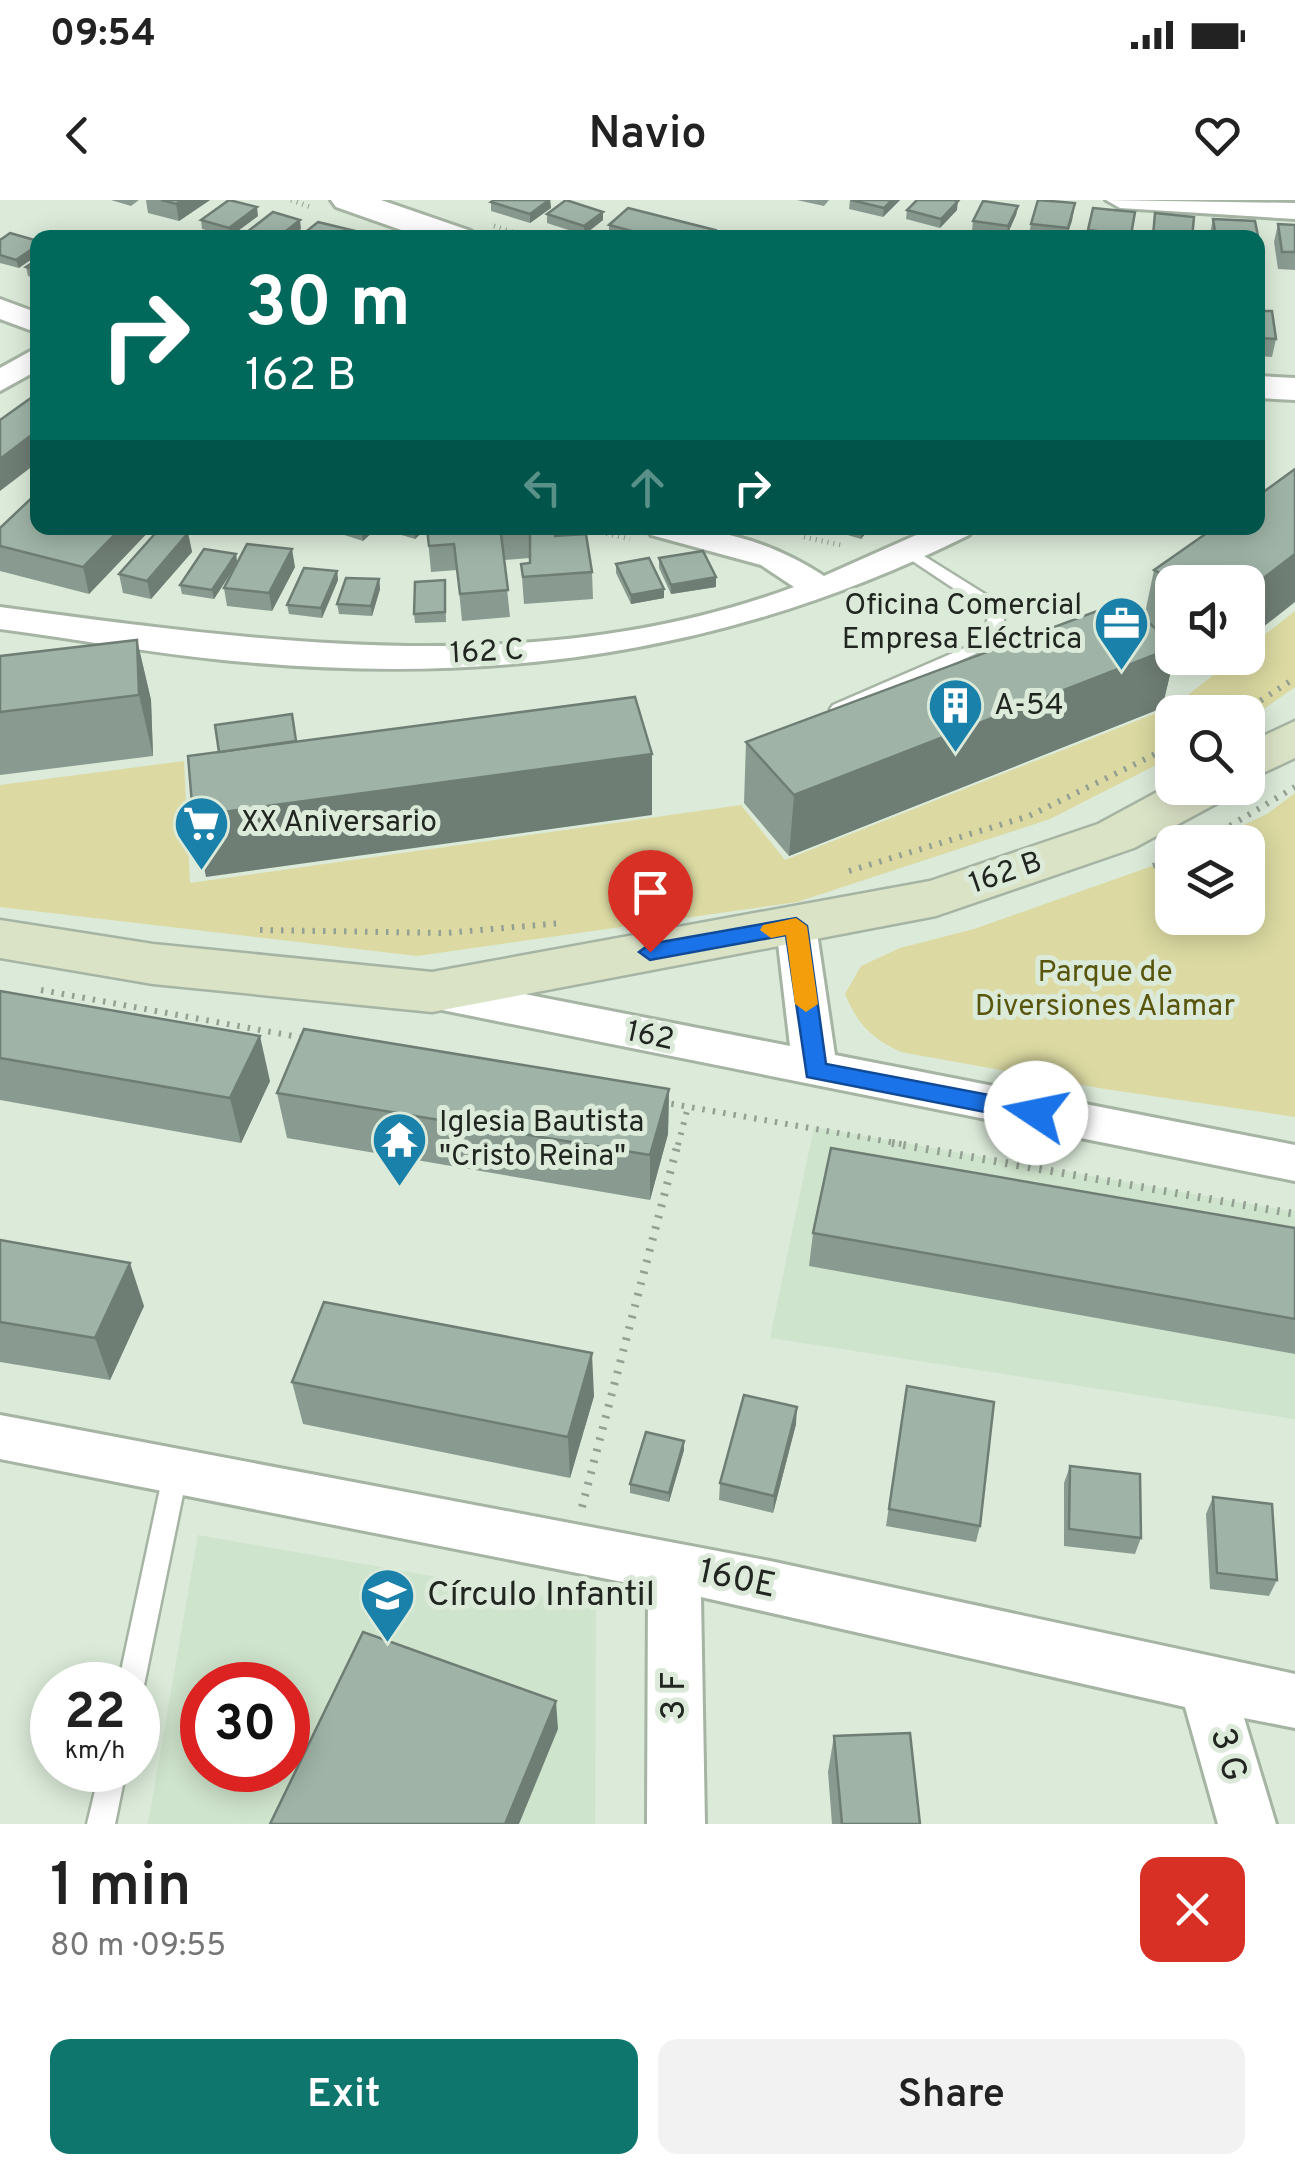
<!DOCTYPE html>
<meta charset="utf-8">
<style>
:root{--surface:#fff;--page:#f2f2f2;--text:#222;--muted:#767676;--accent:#0f766e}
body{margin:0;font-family:Overpass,sans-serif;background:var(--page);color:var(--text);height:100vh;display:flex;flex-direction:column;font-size:38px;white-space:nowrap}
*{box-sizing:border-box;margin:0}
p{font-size:32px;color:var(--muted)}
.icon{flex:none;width:55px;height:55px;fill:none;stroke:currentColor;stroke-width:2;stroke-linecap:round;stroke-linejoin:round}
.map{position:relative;height:1624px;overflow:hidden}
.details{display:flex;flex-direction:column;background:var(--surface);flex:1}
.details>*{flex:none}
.banner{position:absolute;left:30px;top:30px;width:1235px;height:305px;border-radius:20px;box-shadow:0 5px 25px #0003;background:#00695c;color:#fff;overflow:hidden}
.buttons{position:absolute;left:1155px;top:365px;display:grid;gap:20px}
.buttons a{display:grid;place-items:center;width:110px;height:110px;border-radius:20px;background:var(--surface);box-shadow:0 5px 25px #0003;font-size:50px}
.speed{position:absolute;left:30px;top:1462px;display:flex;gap:20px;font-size:50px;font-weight:700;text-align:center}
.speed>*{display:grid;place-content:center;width:130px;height:130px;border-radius:50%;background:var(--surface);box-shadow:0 5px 25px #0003;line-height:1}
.speed small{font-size:25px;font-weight:400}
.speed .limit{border:15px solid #d22;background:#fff;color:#111}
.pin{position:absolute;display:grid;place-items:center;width:85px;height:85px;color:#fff;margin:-102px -42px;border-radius:50% 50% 50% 0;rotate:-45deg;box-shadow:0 0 10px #0007}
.pin .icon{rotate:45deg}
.me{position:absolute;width:110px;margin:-55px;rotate:281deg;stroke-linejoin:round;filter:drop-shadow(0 0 8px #0008)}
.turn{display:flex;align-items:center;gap:35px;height:210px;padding:0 50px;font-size:45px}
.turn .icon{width:130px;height:130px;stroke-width:2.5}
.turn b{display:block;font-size:70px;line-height:85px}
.lanes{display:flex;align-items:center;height:95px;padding:0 50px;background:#0003;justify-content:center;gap:50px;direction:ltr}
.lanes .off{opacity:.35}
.round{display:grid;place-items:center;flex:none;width:105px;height:105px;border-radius:20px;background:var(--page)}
.summary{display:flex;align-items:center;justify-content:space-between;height:170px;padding:0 50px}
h1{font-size:60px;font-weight:600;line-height:75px}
.action{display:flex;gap:20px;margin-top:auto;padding:20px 50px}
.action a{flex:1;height:115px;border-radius:20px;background:var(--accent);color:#fff;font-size:40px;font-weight:600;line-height:115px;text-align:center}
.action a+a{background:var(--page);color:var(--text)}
.status{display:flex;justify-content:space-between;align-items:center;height:70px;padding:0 50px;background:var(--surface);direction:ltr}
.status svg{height:28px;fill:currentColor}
header{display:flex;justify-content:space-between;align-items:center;height:130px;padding:0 50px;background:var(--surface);font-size:45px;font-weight:600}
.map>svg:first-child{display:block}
.built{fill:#cfe4cc;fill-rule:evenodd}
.green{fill:#dcdaa2}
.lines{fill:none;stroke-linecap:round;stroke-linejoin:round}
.service-casing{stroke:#a5b4a3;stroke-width:5}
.minor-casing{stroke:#a5b4a3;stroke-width:6}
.tertiary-casing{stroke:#a5b4a3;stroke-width:6}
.secondary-casing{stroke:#a5b4a3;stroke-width:5}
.path-far2{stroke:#94a093;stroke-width:5;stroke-dasharray:1 5;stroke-linecap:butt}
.path-far1{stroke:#94a093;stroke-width:6;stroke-dasharray:2.5 8;stroke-linecap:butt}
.path{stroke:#94a093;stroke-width:8;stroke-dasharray:2.5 9;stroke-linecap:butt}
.service{fill:#fff;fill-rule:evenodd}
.minor{fill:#fff;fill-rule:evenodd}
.tertiary{fill:#fff;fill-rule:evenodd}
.secondary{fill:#dbe3c7;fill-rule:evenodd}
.wall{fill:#899b90}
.shaded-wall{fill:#6f7e75}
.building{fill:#9fb4a7;stroke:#6f7e75;stroke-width:2.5}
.route{fill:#1a73e8;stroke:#114b97;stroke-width:2.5}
.slow{fill:#f59e0b}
.labels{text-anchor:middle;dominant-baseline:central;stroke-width:10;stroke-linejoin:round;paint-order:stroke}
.poi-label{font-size:30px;fill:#212620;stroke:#dbead9;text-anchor:start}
.street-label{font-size:30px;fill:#212620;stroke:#dbead9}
.park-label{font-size:30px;fill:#59550d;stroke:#dbead9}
.near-street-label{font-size:35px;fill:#212620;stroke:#dbead9}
.near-poi-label{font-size:35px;fill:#212620;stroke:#dbead9;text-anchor:start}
</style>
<div class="status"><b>09:54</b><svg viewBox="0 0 49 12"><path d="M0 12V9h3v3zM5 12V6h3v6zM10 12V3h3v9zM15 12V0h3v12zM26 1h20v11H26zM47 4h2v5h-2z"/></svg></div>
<header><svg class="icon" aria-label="back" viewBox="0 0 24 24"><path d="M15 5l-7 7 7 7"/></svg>Navio<svg class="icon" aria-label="heart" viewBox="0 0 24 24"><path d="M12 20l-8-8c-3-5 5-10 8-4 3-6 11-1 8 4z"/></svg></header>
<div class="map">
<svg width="1295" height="1624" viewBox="0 0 1295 1624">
<rect width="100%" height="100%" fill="#dbead9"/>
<!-- built -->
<g class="built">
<path d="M814,927L1295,1012V1219L770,1138Z"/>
<path d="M198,1335L596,1405L595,1624H148ZM202,1485H288V1570H202Z"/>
</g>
<!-- green -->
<g class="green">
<path d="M1295,411V487L1248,520V512H1172V557L1050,619L797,702L417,756L0,707V585L184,561L190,683L741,605L785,660L1174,506L1235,458H1248V448Z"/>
<path d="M1295,593V917L1105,889L901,852C871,838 858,825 845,794L861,766L900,748L974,729L1172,659V718H1248V642H1208L1267,614Z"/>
</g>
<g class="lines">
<defs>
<g id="service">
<path d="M908,346L1004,406L1006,410L999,443L845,513H833L830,509L833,505L983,440L989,412L902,354V348Z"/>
<path d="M176,1259L184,1262L188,1270L144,1485L138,1495V1485H118L164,1270L168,1262Z"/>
<path d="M100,1570H126L115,1624H87Z"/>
</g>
<g id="minor">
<path d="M1106,0L1295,3V19L1120,8Z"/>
<path d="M0,99L38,113V133L0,119Z"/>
<path d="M38,147V170L0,191V168Z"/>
<path d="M646,328C710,324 771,341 824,376L932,328H974L969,335C730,454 497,486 233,461C155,454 78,439 0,429V407C262,442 538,482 794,387L761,365L651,335Z"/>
<path d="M796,711L810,716L816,726L835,855L1295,945V981L432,808L417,803L411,792L417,781L432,776L790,846L776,726L782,716Z"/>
<path d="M0,1215L770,1361L1295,1474V1528L1244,1518L1276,1624H1218L1185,1507L701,1397L705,1624H647L648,1387L0,1259Z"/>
</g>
<g id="tertiary">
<path d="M331,0H381L471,31L476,38H424L336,7Z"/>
<path d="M1258,176L1295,178V200L1258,198Z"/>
</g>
<g id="secondary">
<path d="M1295,521V558L1248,580V543Z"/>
<path d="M1172,584L1230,588L1223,600L1134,648L936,716L432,812L153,784L0,758V720L153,744L432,772L930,681L1098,624Z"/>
</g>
</defs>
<!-- service casing -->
<use href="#service" class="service-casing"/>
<!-- minor casing -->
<use href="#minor" class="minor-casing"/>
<!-- tertiary casing -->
<use href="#tertiary" class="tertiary-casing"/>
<!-- secondary casing -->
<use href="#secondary" class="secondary-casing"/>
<!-- path-far2 -->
<g class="path-far2">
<path d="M291,0L313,8"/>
<path d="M494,26L531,38"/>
<path d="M583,328L630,339"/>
<path d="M804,337L841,345"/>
</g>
<!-- path-far1 -->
<g class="path-far1">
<path d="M1243,512L1295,478"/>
<path d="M1203,642L1295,587"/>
<path d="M1153,666L1172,659"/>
<path d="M849,671L1029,616L1172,546"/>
<path d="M260,730L445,733L562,723"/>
<path d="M41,790L304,838"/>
<path d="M661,902L907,945"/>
<path d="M678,945L688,907"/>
</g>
<!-- path -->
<g class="path">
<path d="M892,943L1295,1014"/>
<path d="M582,1307L678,943"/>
</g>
<!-- service -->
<use href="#service" class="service"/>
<!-- minor -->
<use href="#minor" class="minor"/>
<!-- tertiary -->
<use href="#tertiary" class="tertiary"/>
<!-- secondary -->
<use href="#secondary" class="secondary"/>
</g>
<!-- wall -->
<g class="wall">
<path d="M111,0H139L131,6Z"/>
<path d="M146,0H210L179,21L148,13Z"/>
<path d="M550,0L551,8L530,23L491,11V2Z"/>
<path d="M797,0H829L824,6Z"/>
<path d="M850,0H900L883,17L849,9Z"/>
<path d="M1075,3L1067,38H1028L1031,24Z"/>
<path d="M1018,6L1016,15L1007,35L972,30L973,21Z"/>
<path d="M1093,8L1135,12L1131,38H1087Z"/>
<path d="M907,10H957L940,28L906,19Z"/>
<path d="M603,12V20L584,35L547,23V14Z"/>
<path d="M258,16L231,36L202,29L201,20Z"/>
<path d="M1213,19L1255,21L1260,46L1258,55V38H1209Z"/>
<path d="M1278,24L1295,25V70L1278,69L1274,42Z"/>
<path d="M609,25L715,30L714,38H609Z"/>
<path d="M0,40L38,41L19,68L0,63Z"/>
<path d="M38,59V79L28,76L26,67Z"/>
<path d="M1258,111L1276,139L1272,157L1258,156Z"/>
<path d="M0,328H152L89,394L0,371Z"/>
<path d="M334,328H377L363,341L335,332Z"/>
<path d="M378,328H427L415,339Z"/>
<path d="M553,328L555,336L592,372L593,399L524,404L521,364L530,363V358L504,360L510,417L462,421L457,370L431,372L427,329Z"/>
<path d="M824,328H870L861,339Z"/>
<path d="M188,333L192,352L151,399L123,393L119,374Z"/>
<path d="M236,354L237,363L295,367L272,411L227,406L224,388L235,367L214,399L182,394L180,385Z"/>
<path d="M659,358L716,377V387L671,394L659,368Z"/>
<path d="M616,364L664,389V398L631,404L616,373Z"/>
<path d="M1154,370L1248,382H1172V458H1174L1162,508L789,656L744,603L746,542L1144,418Z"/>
<path d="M337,371L338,380L322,418L289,414L287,405Z"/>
<path d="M379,379L380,389L372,416L339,414L337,404Z"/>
<path d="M445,380L446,422L415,423L414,414Z"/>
<path d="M137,440L151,500L153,556L0,575V456Z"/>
<path d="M1190,458H1223L1210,468Z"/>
<path d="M0,791L270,881L241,943L0,900Z"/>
<path d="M669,889L668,934L650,1000L287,938L277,893Z"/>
<path d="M1295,1028V1154L809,1066L813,1033Z"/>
<path d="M0,1040L144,1106L110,1180L0,1162Z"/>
<path d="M292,1182L594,1196L570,1278L303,1224Z"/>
<path d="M907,1186L980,1326L976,1342L886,1326Z"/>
<path d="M796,1224L773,1313L719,1300L720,1283Z"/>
<path d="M684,1241V1250L669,1302L630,1293V1284Z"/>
<path d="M1070,1266L1141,1338L1135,1354L1064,1346V1283Z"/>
<path d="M1213,1297L1277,1380L1269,1396L1210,1389L1206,1314Z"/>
<path d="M834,1536L920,1624H832L828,1572Z"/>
</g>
<!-- shaded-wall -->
<g class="shaded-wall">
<path d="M182,0H210L179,21L176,4Z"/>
<path d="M550,0L551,8L530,23V14Z"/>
<path d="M892,0H900L883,17L884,8Z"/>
<path d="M958,1L957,10L940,28L941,19Z"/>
<path d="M1075,3L1072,21L1066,38L1068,28Z"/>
<path d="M1018,6L1016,15L1007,35L1008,26Z"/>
<path d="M257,7L258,16L231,36L229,28Z"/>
<path d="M603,12V20L584,35V26Z"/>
<path d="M300,20L301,29L290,38H277Z"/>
<path d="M38,45V55L19,68L16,60Z"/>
<path d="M38,230V262L0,291V259Z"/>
<path d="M121,328H152L89,394L83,367Z"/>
<path d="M361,328H377L363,341Z"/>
<path d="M414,328H427L415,339Z"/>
<path d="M862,328H870L861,339Z"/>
<path d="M188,333L192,352L151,399L147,381Z"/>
<path d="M292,349L295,367L272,411L269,393Z"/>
<path d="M236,354L237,363L214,399L212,390Z"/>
<path d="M1295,354V402L1248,439V390Z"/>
<path d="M337,371L338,380L322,418L321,408Z"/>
<path d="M716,377V387L671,394V385Z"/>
<path d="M379,379L380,389L372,416L371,406Z"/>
<path d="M664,389V398L631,404V395Z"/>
<path d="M137,440L151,500L153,556L139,495Z"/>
<path d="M1172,448V458H1174L1162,508L789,656L794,595Z"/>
<path d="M1213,458H1223L1210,468Z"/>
<path d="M652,554V615L206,677L193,616Z"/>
<path d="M260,836L270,881L241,943L230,898Z"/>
<path d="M669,889L668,934L650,1000V955Z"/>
<path d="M130,1063L144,1106L110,1180L95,1138Z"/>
<path d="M592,1153L594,1196L570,1278L568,1237Z"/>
<path d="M797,1207L796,1224L773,1313L774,1296Z"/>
<path d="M684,1241V1250L669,1302V1293Z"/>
<path d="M556,1501L558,1529L519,1624H505Z"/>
</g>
<!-- building -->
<g class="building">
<path d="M161,0H182L176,4Z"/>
<path d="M229,0L257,7L229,28L201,20Z"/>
<path d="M494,0H549L530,14L491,2Z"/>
<path d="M566,0L603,12L584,26L547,14Z"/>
<path d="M851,0H892L884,8Z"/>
<path d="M917,0H953L958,1L941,19L907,10Z"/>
<path d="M1038,0L1075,3L1068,28L1031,24Z"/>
<path d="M983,1L1018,6L1008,26L973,21Z"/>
<path d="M628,8L715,30L707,38H658L609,25Z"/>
<path d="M1093,8L1135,12L1131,35L1088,30Z"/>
<path d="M273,12L300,20L277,38H253L243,35Z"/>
<path d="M1155,13L1194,17L1192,38L1153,36Z"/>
<path d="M1213,19L1255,21L1260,46H1258V38H1216Z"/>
<path d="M318,22L359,32L352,38H298Z"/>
<path d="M1278,24L1295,25V52H1282Z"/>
<path d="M10,33L38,41V45L16,60L0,55V40Z"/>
<path d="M38,59V70L26,67Z"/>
<path d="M1258,111H1272L1276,139L1258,138Z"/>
<path d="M38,193V230L0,259V220Z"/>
<path d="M1295,269V354L1248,390V382H1178L1154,370L1214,328H1258V296Z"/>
<path d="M38,292V328H121L83,367L0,346V328Z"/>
<path d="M160,328L188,333L147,381L119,374Z"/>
<path d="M453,328H553L555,336L586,334L592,372L523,377L521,364L530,363V331L501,334L508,390L460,394L454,344L429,346L427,329Z"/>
<path d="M247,344L292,349L269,393L224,388Z"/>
<path d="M204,349L236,354L212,390L180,385Z"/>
<path d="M703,351L716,377L671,385L659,358Z"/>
<path d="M649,358L664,389L631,395L616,364Z"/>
<path d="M304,368L337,371L321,408L287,405Z"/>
<path d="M346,378L379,379L371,406L337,404Z"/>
<path d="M445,380V412L414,414L415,382Z"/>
<path d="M1124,401L1172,443V448L794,595L746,542Z"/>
<path d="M137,440L139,495L0,512V456Z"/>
<path d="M635,497L652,554L193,616L188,556Z"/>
<path d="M292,514L296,541L219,552L215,525Z"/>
<path d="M0,791L260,836L230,898L0,858Z"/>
<path d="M304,829L669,889L650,955L277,893Z"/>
<path d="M831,948L1295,1028V1119L813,1033Z"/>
<path d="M0,1040L130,1063L95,1138L0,1122Z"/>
<path d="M324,1102L592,1153L568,1237L292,1182Z"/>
<path d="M907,1186L994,1202L980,1326L889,1309Z"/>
<path d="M744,1195L797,1207L774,1296L720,1283Z"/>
<path d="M646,1232L684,1241L669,1293L630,1284Z"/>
<path d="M1070,1266L1140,1274L1141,1338L1069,1329Z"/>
<path d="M1213,1297L1272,1304L1277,1380L1217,1373Z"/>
<path d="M363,1432L556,1501L505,1624H270Z"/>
<path d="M910,1533L920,1624H842L834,1536Z"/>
</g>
<!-- route -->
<path class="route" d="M796,718L807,726L826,864L1036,904L1045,907V920L1036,922L807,877L786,735L650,760L639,752L650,744Z"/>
<!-- slow -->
<path class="slow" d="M796,718L807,726L818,804L806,812L795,804L786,735L771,738L760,730L763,725Z"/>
<!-- icons -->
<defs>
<symbol id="office-pin" viewBox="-11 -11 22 30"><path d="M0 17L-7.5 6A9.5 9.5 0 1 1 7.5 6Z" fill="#1a81ab" stroke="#dbead9"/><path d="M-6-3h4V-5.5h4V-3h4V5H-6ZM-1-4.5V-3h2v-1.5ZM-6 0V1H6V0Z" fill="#fff"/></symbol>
<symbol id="building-pin" viewBox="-11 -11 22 30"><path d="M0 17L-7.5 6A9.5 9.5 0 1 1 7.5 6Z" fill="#1a81ab" stroke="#dbead9"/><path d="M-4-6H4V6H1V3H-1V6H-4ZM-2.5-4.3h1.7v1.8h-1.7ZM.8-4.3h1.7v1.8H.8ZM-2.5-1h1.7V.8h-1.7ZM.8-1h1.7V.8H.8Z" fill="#fff"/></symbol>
<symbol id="supermarket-pin" viewBox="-11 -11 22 30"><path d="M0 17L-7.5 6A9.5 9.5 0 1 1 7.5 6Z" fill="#1a81ab" stroke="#dbead9"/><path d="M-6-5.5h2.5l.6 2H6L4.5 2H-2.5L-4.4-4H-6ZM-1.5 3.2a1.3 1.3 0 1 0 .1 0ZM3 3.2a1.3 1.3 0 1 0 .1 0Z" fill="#fff"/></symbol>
<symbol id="temple-pin" viewBox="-11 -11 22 30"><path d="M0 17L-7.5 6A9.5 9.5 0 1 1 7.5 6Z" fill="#1a81ab" stroke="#dbead9"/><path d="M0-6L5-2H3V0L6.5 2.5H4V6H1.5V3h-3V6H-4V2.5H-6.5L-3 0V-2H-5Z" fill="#fff"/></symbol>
<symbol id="school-pin" viewBox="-11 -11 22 30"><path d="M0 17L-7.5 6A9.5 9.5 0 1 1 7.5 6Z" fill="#1a81ab" stroke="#dbead9"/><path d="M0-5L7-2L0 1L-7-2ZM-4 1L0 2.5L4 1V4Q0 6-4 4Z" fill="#fff"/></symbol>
</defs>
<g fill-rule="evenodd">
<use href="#office-pin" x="1090" y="392" width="63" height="86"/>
<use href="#building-pin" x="924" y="474" width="63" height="86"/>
<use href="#supermarket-pin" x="170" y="592" width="63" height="86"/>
<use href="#temple-pin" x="368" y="908" width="63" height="86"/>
<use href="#school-pin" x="356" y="1364" width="63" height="86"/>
</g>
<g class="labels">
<!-- poi labels -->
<g class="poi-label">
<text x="1082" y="406" text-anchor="end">Oficina Comercial<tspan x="1082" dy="34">Empresa Eléctrica</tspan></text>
<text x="994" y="506">A-54</text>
<text x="241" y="623">XX Aniversario</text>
<text x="439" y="923">Iglesia Bautista<tspan x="439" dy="34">"Cristo Reina"</tspan></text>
</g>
<!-- street labels -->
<g class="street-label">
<text transform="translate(487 453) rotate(-3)">162 C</text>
<text transform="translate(1006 674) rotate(-19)">162 B</text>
<text transform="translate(650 837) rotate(12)">162</text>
</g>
<!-- park labels -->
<g class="park-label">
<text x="1105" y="773">Parque de<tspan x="1105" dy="34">Diversiones Alamar</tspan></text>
</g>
<!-- near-street labels -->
<g class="near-street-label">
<text transform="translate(737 1380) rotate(12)">160E</text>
<text transform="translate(675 1496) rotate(-90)">3 F</text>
<text transform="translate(1227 1555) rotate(74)">3 G</text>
</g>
<!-- near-poi labels -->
<g class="near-poi-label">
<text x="427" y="1396">Círculo Infantil</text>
</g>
</g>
</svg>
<div class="buttons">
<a><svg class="icon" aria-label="sound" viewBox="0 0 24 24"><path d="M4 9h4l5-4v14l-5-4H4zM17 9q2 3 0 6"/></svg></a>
<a><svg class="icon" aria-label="search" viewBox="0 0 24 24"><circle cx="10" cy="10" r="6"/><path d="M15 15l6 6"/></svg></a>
<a><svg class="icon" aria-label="layers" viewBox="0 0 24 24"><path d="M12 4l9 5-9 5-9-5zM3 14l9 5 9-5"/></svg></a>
</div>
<div class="speed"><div>22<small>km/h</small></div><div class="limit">30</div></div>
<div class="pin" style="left:650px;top:752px;background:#d93025"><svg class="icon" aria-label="arrive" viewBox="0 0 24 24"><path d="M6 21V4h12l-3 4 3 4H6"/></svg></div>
<svg class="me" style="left:1036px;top:913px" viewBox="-20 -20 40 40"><circle r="19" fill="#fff"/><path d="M0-13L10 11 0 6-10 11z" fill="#1a73e8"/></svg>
<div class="banner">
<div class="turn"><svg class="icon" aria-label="right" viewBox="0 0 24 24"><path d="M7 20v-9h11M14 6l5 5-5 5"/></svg><div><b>30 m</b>162 B</div></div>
<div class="lanes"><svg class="icon off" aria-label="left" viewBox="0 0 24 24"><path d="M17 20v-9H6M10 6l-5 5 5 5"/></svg><svg class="icon off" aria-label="ahead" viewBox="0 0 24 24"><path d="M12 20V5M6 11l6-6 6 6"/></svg><svg class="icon" aria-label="right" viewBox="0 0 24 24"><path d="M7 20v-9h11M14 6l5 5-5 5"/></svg></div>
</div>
</div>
<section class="details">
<div class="summary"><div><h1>1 min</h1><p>80 m · 09:55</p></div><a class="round" style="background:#d93025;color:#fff"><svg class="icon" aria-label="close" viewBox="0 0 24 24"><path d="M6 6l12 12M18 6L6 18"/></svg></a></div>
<div class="action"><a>Exit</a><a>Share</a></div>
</section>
